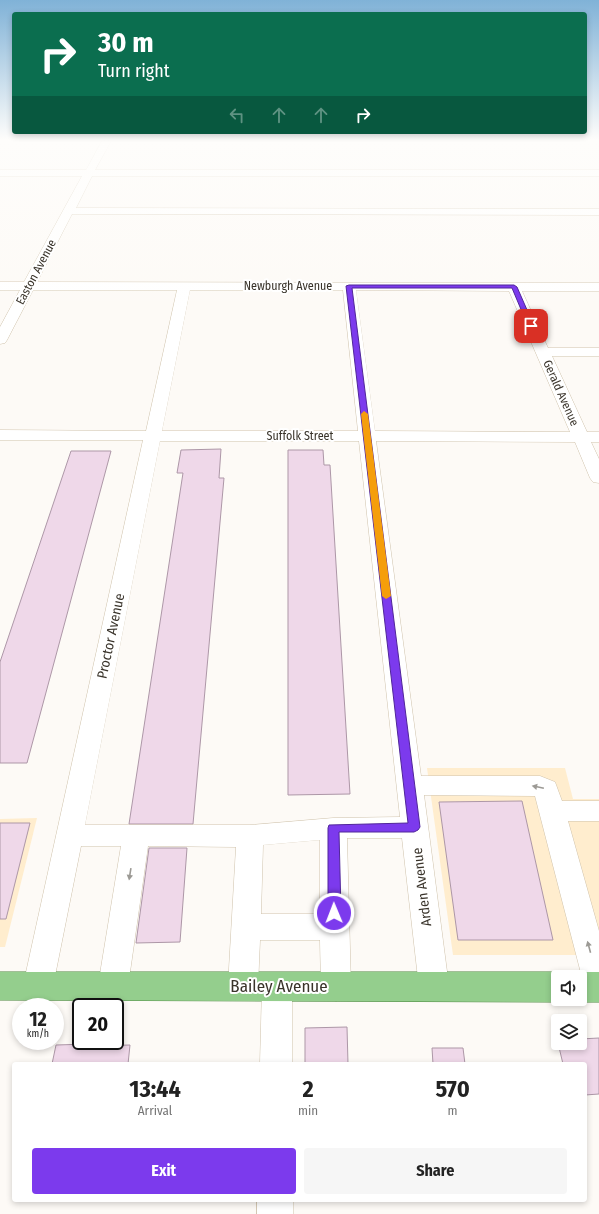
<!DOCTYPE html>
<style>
:root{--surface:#fff;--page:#f6f6f6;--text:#222;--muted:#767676;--accent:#7c3aed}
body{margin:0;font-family:"Fira Sans Condensed",sans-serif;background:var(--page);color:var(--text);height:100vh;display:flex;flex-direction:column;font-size:15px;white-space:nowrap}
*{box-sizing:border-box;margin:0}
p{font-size:13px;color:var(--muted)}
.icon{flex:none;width:22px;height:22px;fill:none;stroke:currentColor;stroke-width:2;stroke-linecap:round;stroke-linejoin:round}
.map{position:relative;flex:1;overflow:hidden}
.side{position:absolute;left:12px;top:1062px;width:575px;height:140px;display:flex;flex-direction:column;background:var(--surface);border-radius:4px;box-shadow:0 2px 6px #0003}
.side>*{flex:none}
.hud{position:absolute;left:12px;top:12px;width:575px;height:122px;border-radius:4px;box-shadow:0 2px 6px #0003;background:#0b6e4f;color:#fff;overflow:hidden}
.fabs{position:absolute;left:551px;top:970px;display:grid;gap:8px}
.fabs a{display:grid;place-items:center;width:36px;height:36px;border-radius:4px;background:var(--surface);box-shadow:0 2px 6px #0003;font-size:20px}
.speed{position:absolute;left:12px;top:998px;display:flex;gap:8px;font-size:20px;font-weight:700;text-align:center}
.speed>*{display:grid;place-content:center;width:52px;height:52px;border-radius:50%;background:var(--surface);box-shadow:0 2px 6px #0003;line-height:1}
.speed small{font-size:10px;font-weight:400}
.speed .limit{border:2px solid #111;border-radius:6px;background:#fff;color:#111}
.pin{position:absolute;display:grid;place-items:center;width:34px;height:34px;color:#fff;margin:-17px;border-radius:8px;box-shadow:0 2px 6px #0006}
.me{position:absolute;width:44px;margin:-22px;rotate:359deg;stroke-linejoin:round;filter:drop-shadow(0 0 3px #0008)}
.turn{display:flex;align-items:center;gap:14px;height:84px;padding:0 20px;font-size:18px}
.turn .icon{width:52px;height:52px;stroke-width:2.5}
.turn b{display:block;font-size:28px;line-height:34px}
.lanes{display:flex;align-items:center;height:38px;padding:0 20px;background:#0003;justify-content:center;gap:20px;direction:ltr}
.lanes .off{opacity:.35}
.eta{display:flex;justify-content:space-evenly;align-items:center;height:68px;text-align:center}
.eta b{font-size:24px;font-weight:700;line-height:28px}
.primary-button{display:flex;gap:8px;margin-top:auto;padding:8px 20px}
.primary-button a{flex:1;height:46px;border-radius:4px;background:var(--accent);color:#fff;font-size:16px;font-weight:700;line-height:46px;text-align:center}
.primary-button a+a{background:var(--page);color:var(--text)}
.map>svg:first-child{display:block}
.built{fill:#ffedce}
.building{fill:#efd8e9;stroke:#ad97a7}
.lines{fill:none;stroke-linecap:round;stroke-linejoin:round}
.minor-casing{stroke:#d0c3ac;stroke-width:1}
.major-casing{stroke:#468339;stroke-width:1}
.minor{fill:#fff;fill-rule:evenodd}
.major{fill:#94ce8d;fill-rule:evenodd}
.oneway{fill:#9c9a95}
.route{fill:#7c3aed;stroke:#51269a}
.slow{fill:#f59e0b}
.labels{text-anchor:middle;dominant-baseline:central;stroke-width:4;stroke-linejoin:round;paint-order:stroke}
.far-street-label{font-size:12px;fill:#3a342b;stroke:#fff}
.street-label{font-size:14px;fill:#3a342b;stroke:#fff}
.near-street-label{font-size:17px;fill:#3a342b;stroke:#fff}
</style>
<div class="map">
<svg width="599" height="1214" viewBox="0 0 599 1214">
<rect width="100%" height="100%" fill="#fdfaf6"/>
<!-- built -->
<g class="built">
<path d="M427,768H565L573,799H599V955H453Z"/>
<path d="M37,818L5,947H0V819Z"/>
</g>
<!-- building -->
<g class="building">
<path d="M221,449L219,478H224L193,824H129L183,473H177L181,450Z"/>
<path d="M288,450H323L324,465H330L350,794L288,795Z"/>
<path d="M71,451H111L27,763H0V662Z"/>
<path d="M522,801L553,940H458L439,802Z"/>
<path d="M0,823H30L6,919H0Z"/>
<path d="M149,848H187L180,942L136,943Z"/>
<path d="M347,1027L348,1064H305V1028Z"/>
<path d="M599,1038V1094L585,1095V1064H563L558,1043H580V1039Z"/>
<path d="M89,1044V1046L130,1045L128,1064H52L56,1045Z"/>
<path d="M432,1048H463L465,1064H433Z"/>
</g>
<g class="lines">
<defs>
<g id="minor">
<path d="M102,141H111L95,170H599V176H92L76,208L599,209V215L72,214L37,282L599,283V291H522L548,348H599V356H552L587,432H599V442H591L599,459V483L593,482L590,478L575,442L376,441L421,776H540L555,782L562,801H599V821H568L599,931V999L588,995L584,985L535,796L424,795L449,987L445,997L434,1001L423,997L419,987L402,838H347L351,987L347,997L336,1001L325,997L321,987L320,940H260L258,986L254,996L243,1000L232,996L228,986L236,847L148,846L128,986L124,996L113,1000L102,996L98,986L121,846H81L53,986L49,996L38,1000L27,996L23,986L143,440H0V430L146,431L177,290H33L7,340L5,343L0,344V327L20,290H0V282H24L82,176H0V170H86ZM190,290H343L358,431H162ZM356,290L509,291L570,432L375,431ZM160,441H359L400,817L333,818L250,825H85ZM320,840V914H261L263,845Z"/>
<path d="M277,973L288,977L292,987V1064H260L262,987L266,977Z"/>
<rect x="257" y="1200" width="36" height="14"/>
</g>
<path id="major" d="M0,972H558L569,977L580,972H599V1002H580L573,999H580V977H558V999H565L558,1002L0,1000Z"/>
</defs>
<!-- minor casing -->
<use href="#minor" class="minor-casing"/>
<!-- major casing -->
<use href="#major" class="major-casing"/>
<!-- minor -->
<use href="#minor" class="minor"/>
<!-- major -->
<use href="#major" class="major"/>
</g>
<!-- one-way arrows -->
<defs><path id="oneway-solid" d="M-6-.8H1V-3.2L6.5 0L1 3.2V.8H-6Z"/></defs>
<g class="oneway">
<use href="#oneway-solid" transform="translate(538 787) rotate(-168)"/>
<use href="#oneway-solid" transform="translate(130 874) rotate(99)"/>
<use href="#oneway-solid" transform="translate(589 947) rotate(-105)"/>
</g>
<!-- sky -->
<linearGradient id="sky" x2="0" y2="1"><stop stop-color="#80b2d7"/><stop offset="0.45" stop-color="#fefdfb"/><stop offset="1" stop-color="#fefdfb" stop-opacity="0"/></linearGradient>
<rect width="599" height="311" fill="url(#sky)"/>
<!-- route -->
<path class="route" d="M349,285H514L517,287L534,326L531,328L528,326L512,288H352L420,827L418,830L414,832H339L341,913L339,917L334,918L330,917L328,913V828L329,825L408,823L346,286Z"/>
<!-- slow -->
<path class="slow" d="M364,411L368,414L391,596L386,599L382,596L361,414Z"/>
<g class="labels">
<!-- far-street labels -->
<g class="far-street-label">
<text transform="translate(36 272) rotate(-62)">Easton Avenue</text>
<text x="288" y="286">Newburgh Avenue</text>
<text transform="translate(561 393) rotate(66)">Gerald Avenue</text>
<text x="300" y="436">Suffolk Street</text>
</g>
<!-- street labels -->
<g class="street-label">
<text transform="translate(111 636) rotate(-78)">Proctor Avenue</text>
<text transform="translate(422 887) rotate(-97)">Arden Avenue</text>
</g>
<!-- near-street labels -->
<g class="near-street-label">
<text x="279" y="986">Bailey Avenue</text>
</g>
</g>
</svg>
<div class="fabs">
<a><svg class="icon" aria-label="sound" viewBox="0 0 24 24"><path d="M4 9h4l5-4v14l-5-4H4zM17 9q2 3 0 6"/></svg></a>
<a><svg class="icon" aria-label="layers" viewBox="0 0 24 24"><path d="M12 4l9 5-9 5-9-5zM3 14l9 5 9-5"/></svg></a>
</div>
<div class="speed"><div>12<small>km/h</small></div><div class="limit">20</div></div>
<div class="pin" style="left:531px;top:326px;background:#d93025"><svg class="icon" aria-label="arrive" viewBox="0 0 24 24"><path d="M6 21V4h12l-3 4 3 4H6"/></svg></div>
<svg class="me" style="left:334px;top:913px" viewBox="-20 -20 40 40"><circle r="17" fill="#7c3aed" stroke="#fff" stroke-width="3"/><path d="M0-11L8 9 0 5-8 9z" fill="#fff"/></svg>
<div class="hud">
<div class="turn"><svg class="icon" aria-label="right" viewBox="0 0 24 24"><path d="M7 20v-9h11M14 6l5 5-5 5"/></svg><div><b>30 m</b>Turn right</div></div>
<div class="lanes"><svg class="icon off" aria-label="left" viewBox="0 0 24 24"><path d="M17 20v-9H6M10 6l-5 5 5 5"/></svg><svg class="icon off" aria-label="ahead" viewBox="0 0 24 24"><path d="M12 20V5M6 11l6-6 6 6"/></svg><svg class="icon off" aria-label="ahead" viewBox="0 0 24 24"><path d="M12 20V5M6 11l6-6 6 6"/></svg><svg class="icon" aria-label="right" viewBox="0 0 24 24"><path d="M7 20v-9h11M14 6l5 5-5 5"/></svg></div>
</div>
<section class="side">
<div class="eta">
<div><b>13:44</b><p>Arrival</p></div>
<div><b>2</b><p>min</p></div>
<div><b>570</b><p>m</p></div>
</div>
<div class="primary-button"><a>Exit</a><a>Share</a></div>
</section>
</div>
